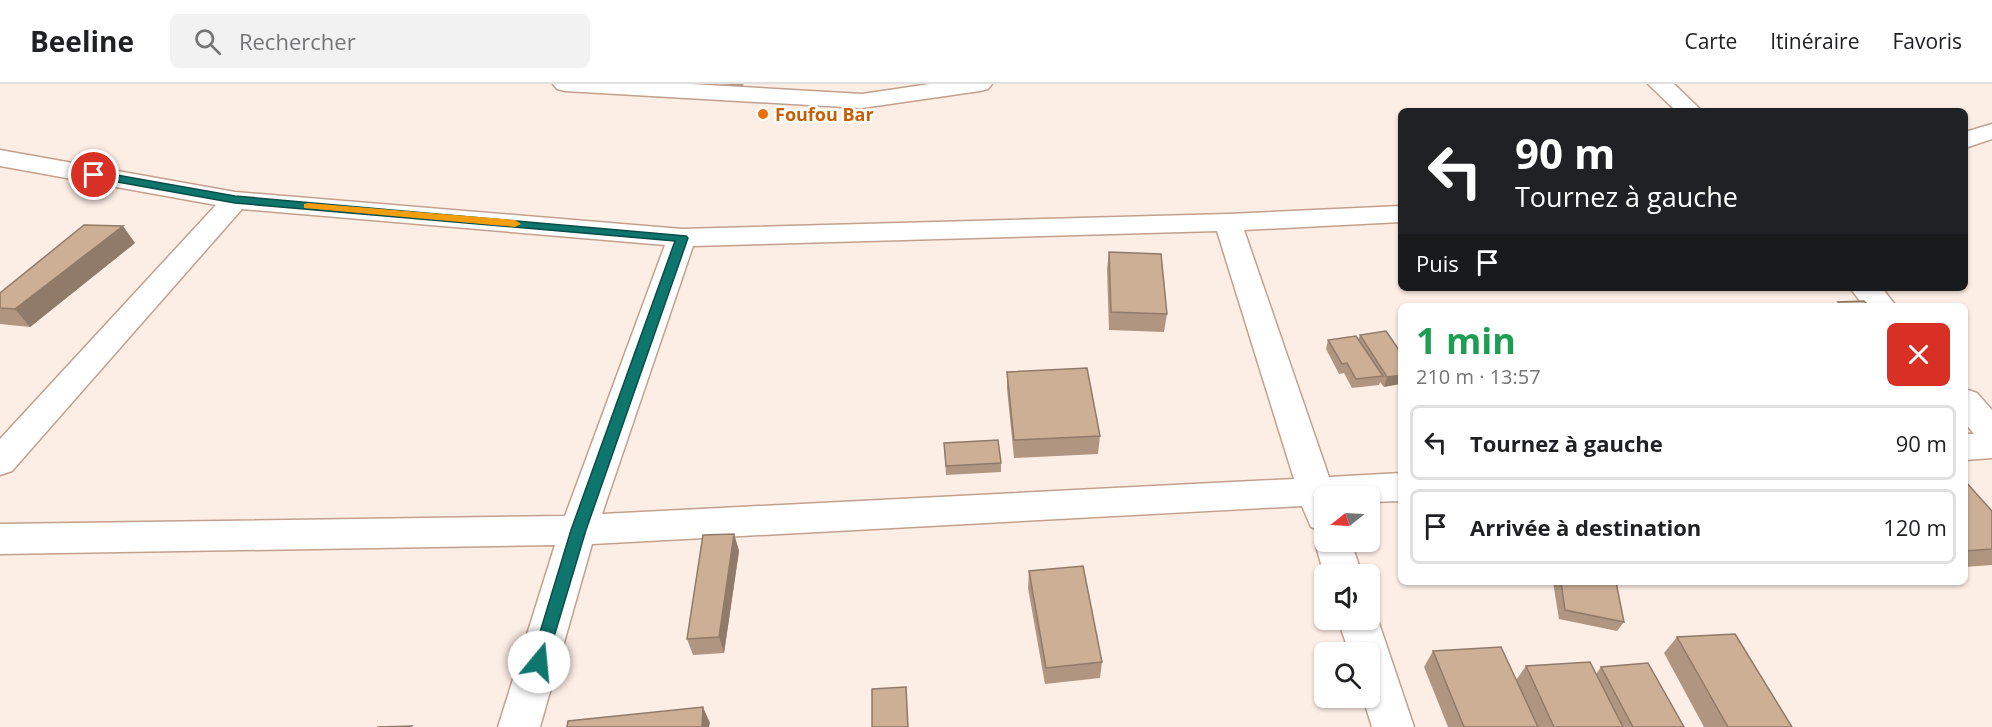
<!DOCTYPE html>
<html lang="fr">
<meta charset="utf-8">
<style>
:root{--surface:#fff;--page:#f2f2f2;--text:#202124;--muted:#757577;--line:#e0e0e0}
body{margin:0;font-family:"Open Sans",sans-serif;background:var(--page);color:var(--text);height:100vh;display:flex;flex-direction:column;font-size:22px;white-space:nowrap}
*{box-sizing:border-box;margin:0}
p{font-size:20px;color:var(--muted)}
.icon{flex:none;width:33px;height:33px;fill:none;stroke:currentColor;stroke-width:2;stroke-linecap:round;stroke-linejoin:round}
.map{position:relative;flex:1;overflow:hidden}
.sheet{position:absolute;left:1398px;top:219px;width:570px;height:282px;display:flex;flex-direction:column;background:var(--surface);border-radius:9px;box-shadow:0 2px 4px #0004}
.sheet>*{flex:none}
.guide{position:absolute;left:1398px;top:24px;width:570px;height:183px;border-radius:9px;box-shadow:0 2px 4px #0004;background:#202124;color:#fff;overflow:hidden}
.needle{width:39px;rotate:252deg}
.controls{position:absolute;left:1314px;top:402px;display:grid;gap:12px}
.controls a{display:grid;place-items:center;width:66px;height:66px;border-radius:9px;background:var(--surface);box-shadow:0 2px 4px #0004;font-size:30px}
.pin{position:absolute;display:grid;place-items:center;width:51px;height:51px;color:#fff;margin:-26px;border:3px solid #fff;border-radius:50%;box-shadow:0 2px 6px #0007}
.me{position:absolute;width:66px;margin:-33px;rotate:17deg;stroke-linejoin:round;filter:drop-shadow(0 0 4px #0008)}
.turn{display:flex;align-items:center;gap:21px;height:126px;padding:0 18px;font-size:27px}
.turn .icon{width:78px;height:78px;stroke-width:2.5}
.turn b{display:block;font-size:42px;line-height:51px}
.then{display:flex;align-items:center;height:57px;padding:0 18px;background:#0003;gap:12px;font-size:22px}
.round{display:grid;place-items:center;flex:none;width:63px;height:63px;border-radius:9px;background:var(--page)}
.head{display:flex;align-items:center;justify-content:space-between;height:102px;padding:0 18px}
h1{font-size:36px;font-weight:700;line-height:45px;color:#1e9e55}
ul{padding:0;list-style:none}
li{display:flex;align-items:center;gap:18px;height:75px;margin:0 12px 9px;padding:0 6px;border:3px solid var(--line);border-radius:9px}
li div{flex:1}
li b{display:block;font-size:22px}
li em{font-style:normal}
header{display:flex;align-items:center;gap:36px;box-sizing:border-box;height:84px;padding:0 30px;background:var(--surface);border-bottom:2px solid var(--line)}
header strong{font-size:28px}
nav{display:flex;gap:33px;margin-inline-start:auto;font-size:21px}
.search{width:420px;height:54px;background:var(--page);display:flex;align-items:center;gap:15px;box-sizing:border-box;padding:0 21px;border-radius:9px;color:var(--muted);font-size:22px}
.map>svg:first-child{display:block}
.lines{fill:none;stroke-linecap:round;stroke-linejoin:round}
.minor-casing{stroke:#c2a08d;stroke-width:3}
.minor{fill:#fff;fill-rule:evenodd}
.wall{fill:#b09681}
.shaded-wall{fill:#907a69}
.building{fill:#cdaf96;stroke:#907a69;stroke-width:1.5}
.route{fill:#0f766e;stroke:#0a4d48;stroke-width:1.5}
.slow{fill:#f59e0b}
.food-dot{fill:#e8710a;stroke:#fff;stroke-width:2}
.labels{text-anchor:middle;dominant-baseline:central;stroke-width:5;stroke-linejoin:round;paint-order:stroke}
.far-food-label{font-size:18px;font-weight:bold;fill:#c56008;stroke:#fff;text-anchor:start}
</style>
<header>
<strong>Beeline</strong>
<div class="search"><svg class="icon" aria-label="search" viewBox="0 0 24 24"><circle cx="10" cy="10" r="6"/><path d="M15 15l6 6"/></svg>Rechercher</div>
<nav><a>Carte</a><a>Itinéraire</a><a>Favoris</a></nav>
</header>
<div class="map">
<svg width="1992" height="643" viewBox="0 0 1992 643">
<rect width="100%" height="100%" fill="#fcede5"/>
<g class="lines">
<defs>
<g id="minor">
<path d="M553,0H690L862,10L930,0H992L988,5L980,7L862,24L565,7L557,5Z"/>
<path d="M1648,0H1674L1702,27H1676Z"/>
<path d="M1992,40V55L1965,64V48Z"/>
<path d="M0,66L235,108L682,145L1228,130L1401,122V138L1244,146L1329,393L1401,389V417L1370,418V412H1324V458H1351L1362,490L1324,491L1315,458L1322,447L1311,443L1302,422L592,460L540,643H498L555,461L0,470V440L565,432L665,161L242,125L12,387L0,391V355L216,121L0,82ZM1217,147L1294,395L602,430L693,162Z"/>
<path d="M1850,204H1882L1896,222H1864Z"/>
<path d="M1965,305L1977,309L1992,326V374L1965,376V350H1974L1965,339Z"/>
<path d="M1370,523L1378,536L1414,643H1372L1363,614H1370V568H1349L1338,536H1370Z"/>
</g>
</defs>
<!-- minor casing -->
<use href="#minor" class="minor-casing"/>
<!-- minor -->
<use href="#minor" class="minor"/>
</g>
<!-- wall -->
<g class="wall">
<path d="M719,0H744L742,2Z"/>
<path d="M135,159L30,243L0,240V209Z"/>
<path d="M1109,168L1167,230L1164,248L1109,246L1107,185Z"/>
<path d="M1360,251L1401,269L1384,303L1380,298L1379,301L1352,304L1344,289L1339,290L1326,265L1328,256H1358Z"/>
<path d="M1007,288L1100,352L1098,370L1014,374L1007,305Z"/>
<path d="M944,359L1001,379V388L946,391Z"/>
<path d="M1965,397L1992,427V481L1965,483Z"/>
<path d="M734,450L739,467L724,569L693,571L687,555Z"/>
<path d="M1029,487L1102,578L1100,594L1045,600L1028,504Z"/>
<path d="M1553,498H1616L1624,538L1617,547L1559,535Z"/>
<path d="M1677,553L1792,643H1704L1664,569Z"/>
<path d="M1433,567L1516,596L1526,582L1596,590L1601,583L1684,643H1448L1424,583Z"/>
</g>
<!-- shaded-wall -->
<g class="shaded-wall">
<path d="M123,142L135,159L30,243L15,225Z"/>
<path d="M1401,291V300L1384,303L1387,293Z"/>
<path d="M734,450L739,467L724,569L719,553Z"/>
<path d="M703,623L710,639L709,643H702Z"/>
</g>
<!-- building -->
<g class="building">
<path d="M84,141L123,142L15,225L0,224V209Z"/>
<path d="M1109,168L1161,170L1167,230L1111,228Z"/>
<path d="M1864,217L1869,222H1842L1838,218Z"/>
<path d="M1386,247L1401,269V291L1387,293L1360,251Z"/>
<path d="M1356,252L1383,292L1356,295L1347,279L1342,280L1328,256Z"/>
<path d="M1087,284L1100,352L1014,356L1007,288Z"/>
<path d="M998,356L1001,379L946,382L944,359Z"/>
<path d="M1965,397L1992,427V465L1965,467Z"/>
<path d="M734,450L719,553L687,555L703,451Z"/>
<path d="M1083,482L1102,578L1046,584L1029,487Z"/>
<path d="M1561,498H1616L1624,538L1565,526Z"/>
<path d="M1735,550L1792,643H1728L1677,553Z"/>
<path d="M1501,563L1538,643H1464L1433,567Z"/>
<path d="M1590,578L1623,643H1554L1526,582Z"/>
<path d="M1648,579L1684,643H1633L1601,583Z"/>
<path d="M906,603L908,643H872V605Z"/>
<path d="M703,623L702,643H567L568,637Z"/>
<path d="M412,642L411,643H377Z"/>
</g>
<!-- route -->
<path class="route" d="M94,87L235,112L686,152L688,154L586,446L545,583L539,585L533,583L531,578L571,446L675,157L235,119L90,93V88Z"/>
<!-- slow -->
<path class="slow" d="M308,119L515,136L521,140L515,143L304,124V120Z"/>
<!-- markers -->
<circle class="food-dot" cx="763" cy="30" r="6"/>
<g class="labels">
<!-- far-food labels -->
<g class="far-food-label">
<text x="775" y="30">Foufou Bar</text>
</g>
</g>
</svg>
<div class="controls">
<a><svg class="needle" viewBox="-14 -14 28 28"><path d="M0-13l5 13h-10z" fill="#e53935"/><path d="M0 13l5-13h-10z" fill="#757577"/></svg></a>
<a><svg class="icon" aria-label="sound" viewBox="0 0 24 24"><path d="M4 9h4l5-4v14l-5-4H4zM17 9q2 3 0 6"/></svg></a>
<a><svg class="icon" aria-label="search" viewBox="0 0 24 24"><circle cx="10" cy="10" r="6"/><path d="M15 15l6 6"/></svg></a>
</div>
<div class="pin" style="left:94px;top:91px;background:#d93025"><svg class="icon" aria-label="arrive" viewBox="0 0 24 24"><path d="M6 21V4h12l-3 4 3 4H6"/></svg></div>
<svg class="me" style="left:539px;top:578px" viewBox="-20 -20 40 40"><circle r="19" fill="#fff"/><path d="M0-13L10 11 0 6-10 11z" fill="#0f766e"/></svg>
<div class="guide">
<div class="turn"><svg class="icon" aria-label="left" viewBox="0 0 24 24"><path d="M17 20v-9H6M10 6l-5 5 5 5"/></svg><div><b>90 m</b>Tournez à gauche</div></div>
<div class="then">Puis<svg class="icon" aria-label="arrive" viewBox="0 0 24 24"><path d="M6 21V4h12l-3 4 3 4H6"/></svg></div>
</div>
<section class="sheet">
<div class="head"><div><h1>1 min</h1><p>210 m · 13:57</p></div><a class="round" style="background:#d93025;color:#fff"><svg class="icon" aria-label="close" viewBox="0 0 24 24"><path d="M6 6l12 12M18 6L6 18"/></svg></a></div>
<ul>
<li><svg class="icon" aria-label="left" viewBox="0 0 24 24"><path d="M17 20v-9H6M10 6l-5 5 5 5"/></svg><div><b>Tournez à gauche</b></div><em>90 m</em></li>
<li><svg class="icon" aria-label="arrive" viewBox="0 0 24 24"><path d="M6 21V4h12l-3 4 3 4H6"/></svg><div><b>Arrivée à destination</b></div><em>120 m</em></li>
</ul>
</section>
</div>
